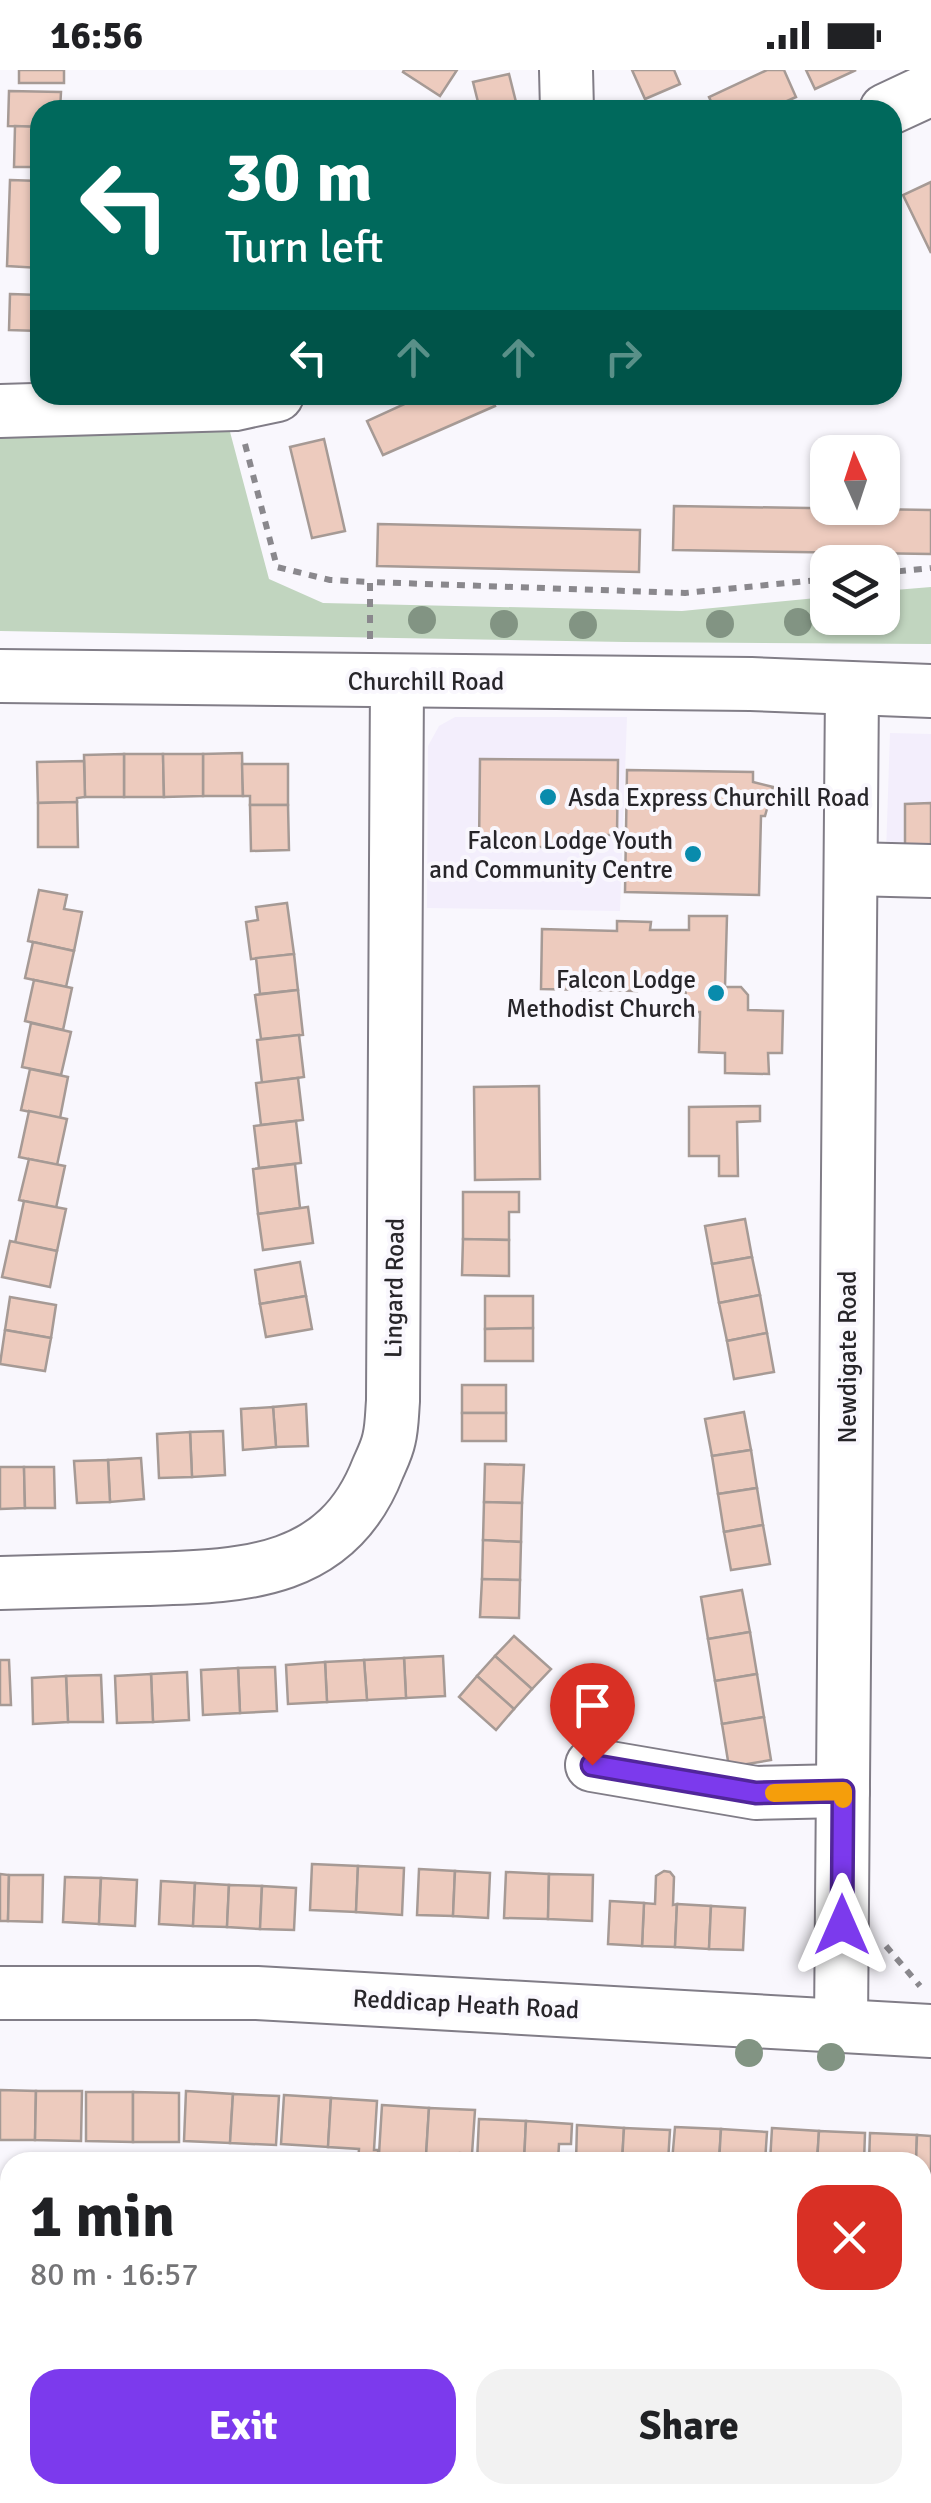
<!DOCTYPE html>
<meta charset="utf-8">
<style>
:root{--surface:#fff;--page:#f2f2f2;--text:#202124;--muted:#757577;--accent:#7c3aed}
body{margin:0;font-family:Signika,sans-serif;background:var(--page);color:var(--text);height:100vh;display:flex;flex-direction:column;font-size:38px;white-space:nowrap}
*{box-sizing:border-box;margin:0}
p{font-size:32px;color:var(--muted)}
.icon{flex:none;width:55px;height:55px;fill:none;stroke:currentColor;stroke-width:2;stroke-linecap:round;stroke-linejoin:round}
.map{position:relative;flex:1;overflow:hidden}
.side{position:absolute;left:0px;top:2082px;width:932px;height:352px;display:flex;flex-direction:column;background:var(--surface);border-radius:30px 30px 0 0;box-shadow:0 2px 8px #0004}
.side>*{flex:none}
.banner{position:absolute;left:30px;top:30px;width:872px;height:305px;border-radius:30px;box-shadow:0 2px 8px #0004;background:#00695c;color:#fff;overflow:hidden}
.needle{width:65px;rotate:357deg}
.controls{position:absolute;left:810px;top:365px;display:grid;gap:20px}
.controls a{display:grid;place-items:center;width:90px;height:90px;border-radius:20px;background:var(--surface);box-shadow:0 2px 8px #0004;font-size:50px}
.pin{position:absolute;display:grid;place-items:center;width:85px;height:85px;color:#fff;margin:-102px -42px;border-radius:50% 50% 50% 0;rotate:-45deg;box-shadow:0 0 10px #0007}
.pin .icon{rotate:45deg}
.me{position:absolute;width:110px;margin:-55px;rotate:0deg;stroke-linejoin:round;filter:drop-shadow(0 0 8px #0008)}
.turn{display:flex;align-items:center;gap:35px;height:210px;padding:0 30px;font-size:45px}
.turn .icon{width:130px;height:130px;stroke-width:2.5}
.turn b{display:block;font-size:70px;line-height:85px}
.lanes{display:flex;align-items:center;height:95px;padding:0 30px;background:#0003;justify-content:center;gap:50px;direction:ltr}
.lanes .off{opacity:.35}
.round{display:grid;place-items:center;flex:none;width:105px;height:105px;border-radius:30px;background:var(--page)}
.summary{display:flex;align-items:center;justify-content:space-between;height:170px;padding:0 30px}
h1{font-size:60px;font-weight:800;line-height:75px}
.cta{display:flex;gap:20px;margin-top:auto;padding:20px 30px}
.cta a{flex:1;height:115px;border-radius:30px;background:var(--accent);color:#fff;font-size:40px;font-weight:800;line-height:115px;text-align:center}
.cta a+a{background:var(--page);color:var(--text)}
.status{display:flex;justify-content:space-between;align-items:center;height:70px;padding:0 50px;background:var(--surface);direction:ltr}
.status svg{height:28px;fill:currentColor}
.map>svg:first-child{display:block}
.built{fill:#f3eefc}
.green{fill:#c1d5bf}
.building{fill:#edcbbe;stroke:#a69a95;stroke-width:2.5}
.lines{fill:none;stroke-linecap:round;stroke-linejoin:round}
.minor-casing{stroke:#817d87;stroke-width:56}
.path{stroke:#8a888d;stroke-width:6;stroke-dasharray:8 8;stroke-linecap:butt}
.minor{stroke:#fff;stroke-width:52}
.tree{fill:#829483}
.route-casing{stroke:#51269a;stroke-width:25}
.route{stroke:#7c3aed;stroke-width:18}
.slow{stroke:#f59e0b;stroke-width:18}
.poi-dot{fill:#098bac;stroke:#f9f7fd;stroke-width:4}
.labels{text-anchor:middle;dominant-baseline:central;stroke-width:8;stroke-linejoin:round;paint-order:stroke}
.street-label{font-size:25px;fill:#272529;stroke:#f9f7fd}
.poi-label{font-size:25px;fill:#272529;stroke:#f9f7fd;text-anchor:end}
</style>
<div class="status"><b>16:56</b><svg viewBox="0 0 49 12"><path d="M0 12V9h3v3zM5 12V6h3v6zM10 12V3h3v9zM15 12V0h3v12zM26 1h20v11H26zM47 4h2v5h-2z"/></svg></div>
<div class="map">
<svg width="931" height="2433" viewBox="0 0 931 2433">
<rect width="100%" height="100%" fill="#f9f7fd"/>
<!-- built -->
<g class="built">
<path d="M455,647H627L620,841L427,838L428,676L439,656Z"/>
<path d="M890,663L931,664V814L885,813Z"/>
<path d="M0,2215L10,2216V2425H431L425,2433H0Z"/>
</g>
<!-- green -->
<g class="green">
<path d="M0,358H229L269,509L323,533L682,541L827,527L828,548H882L883,521L931,517V574L625,572L0,561Z"/>
<path d="M0,2385L10,2392V2425H63L75,2433H0Z"/>
</g>
<!-- building -->
<g class="building">
<rect x="19" y="0" width="45" height="13"/>
<path d="M404,0H457L440,26L403,2Z"/>
<path d="M632,0H674L680,14L645,29Z"/>
<path d="M767,0H784L796,27L767,40H715L709,27Z"/>
<path d="M806,0H856L815,19Z"/>
<path d="M509,4L518,40H480L473,12Z"/>
<path d="M9,21L61,22L60,40H40V57L8,56Z"/>
<path d="M15,56L40,57V97H14Z"/>
<path d="M10,110L40,111V198L7,196Z"/>
<path d="M931,112V183L903,125Z"/>
<path d="M10,224L40,225V261L9,260Z"/>
<path d="M424,325H490L495,336L383,385L367,351Z"/>
<path d="M324,369L345,461L312,468L290,377Z"/>
<path d="M674,436L931,440V484L673,480Z"/>
<path d="M378,454L640,460L639,502L377,496Z"/>
<path d="M242,683L243,726H203V684Z"/>
<path d="M124,684H163L164,727H124Z"/>
<path d="M124,684V727H85L84,685Z"/>
<path d="M163,684H203V726L164,727Z"/>
<path d="M480,689L618,690L617,765H566L567,777H479Z"/>
<path d="M84,691L85,727L77,728V732L38,733L37,692Z"/>
<path d="M242,694H288V735H250V726H243Z"/>
<path d="M627,700L753,702V712L773,717L765,746H761L759,825L625,822Z"/>
<path d="M77,732L78,777H38V733Z"/>
<path d="M931,733V791H905V734Z"/>
<path d="M250,735H288L289,780L251,781Z"/>
<path d="M39,820L67,825L64,839L82,842L74,881L28,871Z"/>
<path d="M287,833L294,884L251,889L246,852L258,850L256,837Z"/>
<path d="M689,846H727L725,917H741L748,925V940L783,941L782,983H768L769,1004L725,1003V983L699,982L700,942H685L686,913L638,912L637,921L541,919L542,859L617,861V851L651,852L650,860H689Z"/>
<path d="M33,872L74,881L66,917L25,908Z"/>
<path d="M294,884L298,920L260,924L256,888Z"/>
<path d="M34,910L72,918L63,960L25,951Z"/>
<path d="M298,920L303,965L261,969L255,925Z"/>
<path d="M31,953L71,962L61,1005L22,997Z"/>
<path d="M299,965L304,1007L262,1013L257,970Z"/>
<path d="M30,999L68,1007L60,1048L21,1040Z"/>
<path d="M298,1008L303,1050L261,1055L256,1013Z"/>
<path d="M539,1016L540,1109L475,1110L474,1017Z"/>
<path d="M760,1036V1051L737,1052L738,1106H719V1086H689V1037Z"/>
<path d="M29,1041L67,1049L57,1095L19,1087Z"/>
<path d="M296,1051L301,1093L259,1098L254,1056Z"/>
<path d="M29,1089L65,1096L56,1138L19,1130Z"/>
<path d="M295,1094L300,1138L258,1144L253,1099Z"/>
<path d="M463,1122H519V1142H509V1170L463,1169Z"/>
<path d="M24,1131L66,1139L57,1181L15,1173Z"/>
<path d="M308,1137L313,1173L263,1180L258,1144Z"/>
<path d="M745,1149L752,1187L712,1194L705,1156Z"/>
<path d="M463,1169L509,1170V1206L462,1205Z"/>
<path d="M10,1171L57,1181L50,1217L2,1207Z"/>
<path d="M752,1187L760,1225L719,1233L712,1194Z"/>
<path d="M300,1192L306,1226L260,1234L255,1200Z"/>
<path d="M760,1225L767,1263L727,1271L719,1233Z"/>
<path d="M306,1226L312,1259L266,1267L260,1234Z"/>
<path d="M485,1226H533V1258L485,1259Z"/>
<path d="M10,1227L56,1235L51,1268L5,1260Z"/>
<path d="M533,1258V1291H485V1259Z"/>
<path d="M5,1260L51,1268L45,1301L0,1294Z"/>
<path d="M767,1263L774,1302L734,1309L727,1271Z"/>
<rect x="462" y="1315" width="44" height="28"/>
<path d="M306,1334L308,1376L276,1377L273,1337Z"/>
<path d="M273,1337L276,1377L243,1380L241,1339Z"/>
<path d="M744,1342L751,1380L712,1386L705,1349Z"/>
<rect x="462" y="1343" width="44" height="28"/>
<path d="M223,1361L225,1405L192,1407L190,1362Z"/>
<path d="M190,1362L192,1407L159,1408L157,1364Z"/>
<path d="M751,1380L757,1418L718,1424L712,1386Z"/>
<path d="M141,1388L144,1429L110,1432L108,1390Z"/>
<path d="M108,1390L110,1432L77,1433L74,1391Z"/>
<path d="M485,1394L524,1395L522,1433L484,1432Z"/>
<path d="M0,1397H24L25,1438L0,1439Z"/>
<path d="M24,1397H54L55,1438H25Z"/>
<path d="M757,1418L763,1455L724,1462L718,1424Z"/>
<path d="M484,1432L522,1433L521,1472L483,1470Z"/>
<path d="M763,1455L770,1494L731,1500L724,1462Z"/>
<path d="M483,1470L521,1472L520,1510L482,1509Z"/>
<path d="M482,1509L520,1510L519,1548L480,1547Z"/>
<path d="M742,1520L750,1562L708,1569L701,1527Z"/>
<path d="M750,1562L757,1604L715,1611L708,1569Z"/>
<path d="M514,1566L551,1599L532,1619L495,1586Z"/>
<path d="M443,1586L445,1626L406,1628L404,1588Z"/>
<path d="M495,1586L532,1619L514,1639L477,1606Z"/>
<path d="M404,1588L406,1628L367,1630L364,1590Z"/>
<path d="M0,1590H9L11,1635H0Z"/>
<path d="M364,1590L367,1630L327,1632L325,1592Z"/>
<path d="M325,1592L327,1632L288,1634L286,1595Z"/>
<path d="M275,1597L277,1641L240,1643L238,1598Z"/>
<path d="M238,1598L240,1643L203,1645L201,1600Z"/>
<path d="M187,1602L189,1650L153,1652L151,1604Z"/>
<path d="M151,1604L153,1652L117,1653L115,1606Z"/>
<path d="M757,1604L764,1647L722,1654L715,1611Z"/>
<path d="M101,1605L103,1652H68L66,1606Z"/>
<path d="M66,1606L68,1652L33,1654L32,1608Z"/>
<path d="M477,1606L514,1639L496,1660L459,1627Z"/>
<path d="M764,1647L771,1690L729,1697L722,1654Z"/>
<path d="M312,1794L358,1796L356,1842L310,1840Z"/>
<path d="M358,1796L404,1798L402,1845L356,1842Z"/>
<path d="M419,1799L455,1801L453,1846L417,1845Z"/>
<path d="M455,1801L490,1803L488,1848L453,1846Z"/>
<path d="M664,1801L670,1802L674,1807L673,1835L677,1834L675,1877L642,1876L644,1833L655,1834L656,1806Z"/>
<path d="M506,1802L549,1804L548,1849L504,1848Z"/>
<path d="M0,1804L9,1805L8,1851H0Z"/>
<path d="M549,1804L593,1805L592,1851L548,1849Z"/>
<path d="M9,1805H43L42,1852L8,1851Z"/>
<path d="M65,1807L101,1808L99,1854L63,1852Z"/>
<path d="M101,1808L137,1810L135,1856L99,1854Z"/>
<path d="M161,1811L195,1813L193,1856L159,1854Z"/>
<path d="M195,1813L229,1815L227,1857L193,1856Z"/>
<path d="M229,1815L262,1816L260,1859L227,1857Z"/>
<path d="M262,1816L296,1818L294,1860L260,1859Z"/>
<path d="M610,1831L644,1833L642,1876L608,1874Z"/>
<path d="M677,1834L711,1836L709,1879L675,1877Z"/>
<path d="M711,1836L745,1838L743,1880L709,1879Z"/>
<path d="M0,2020L36,2021L35,2070H0Z"/>
<path d="M36,2021H82L81,2071L35,2070Z"/>
<path d="M186,2021L233,2024L230,2073L184,2071Z"/>
<path d="M86,2022H133V2072L86,2071Z"/>
<path d="M133,2022L179,2023V2072H133Z"/>
<path d="M233,2024L279,2026L276,2075L230,2073Z"/>
<path d="M284,2025L331,2028L328,2077L281,2074Z"/>
<path d="M331,2028L377,2031L374,2080H378V2092H358L359,2079L328,2077Z"/>
<path d="M382,2035L429,2038L426,2086L379,2084Z"/>
<path d="M429,2038L475,2040L472,2084L460,2083V2088L426,2086Z"/>
<path d="M479,2049L526,2051L524,2092H477Z"/>
<path d="M526,2051L572,2054L571,2074H559L558,2092H524Z"/>
<path d="M577,2055L624,2058L622,2092H576Z"/>
<path d="M675,2057L721,2059L719,2092H672Z"/>
<path d="M624,2058L670,2060L668,2092H622Z"/>
<path d="M772,2058L819,2061L817,2092H770Z"/>
<path d="M721,2059L767,2062L765,2092H719Z"/>
<path d="M819,2061L865,2063L864,2092H817Z"/>
<path d="M870,2063L917,2065L916,2092H869Z"/>
<path d="M917,2065L931,2066V2115H922V2092H916Z"/>
</g>
<g class="lines">
<defs>
<g id="minor">
<path d="M566,0L567,40"/>
<path d="M886,40L931,19"/>
<path d="M0,341L235,334L277,325"/>
<path d="M0,606L751,614L931,621"/>
<path d="M851,799L931,801"/>
<path d="M0,1513C49,1512 98,1510 147,1509C245,1506 337,1504 378,1398C382,1389 387,1379 389,1369C392,1357 392,1343 393,1331L397,611"/>
<path d="M592,1695L756,1723L843,1721"/>
<path d="M0,1923H257L931,1961"/>
<path d="M841,1955L852,619"/>
</g>
</defs>
<!-- minor casing -->
<use href="#minor" class="minor-casing"/>
<!-- path -->
<g class="path">
<path d="M245,374L277,497L330,510L370,512"/>
<path d="M882,503L931,498"/>
<path d="M370,569V512L685,523L828,509"/>
<path d="M886,1876L920,1916"/>
<path d="M0,2204L10,2205"/>
<path d="M510,2425L511,2433"/>
</g>
<!-- minor -->
<use href="#minor" class="minor"/>
</g>
<!-- trees -->
<g class="tree">
<circle cx="422" cy="550" r="14"/>
<circle cx="798" cy="552" r="14"/>
<circle cx="504" cy="554" r="14"/>
<circle cx="720" cy="554" r="14"/>
<circle cx="583" cy="555" r="14"/>
<circle cx="749" cy="1983" r="14"/>
<circle cx="831" cy="1987" r="14"/>
</g>
<g class="lines">
<defs>
<path id="route" d="M592,1695L756,1723L843,1721L842,1855"/>
</defs>
<!-- route casing -->
<use href="#route" class="route-casing"/>
<!-- route -->
<use href="#route" class="route"/>
<!-- slow -->
<path class="slow" d="M774,1723L843,1721V1729"/>
</g>
<!-- markers -->
<g class="poi-dot">
<circle cx="548" cy="727" r="10"/>
<circle cx="693" cy="784" r="10"/>
<circle cx="716" cy="923" r="10"/>
</g>
<g class="labels">
<!-- street labels -->
<g class="street-label">
<text x="426" y="611">Churchill Road</text>
<text transform="translate(394 1218) rotate(-89)">Lingard Road</text>
<text transform="translate(847 1287) rotate(-90)">Newdigate Road</text>
<text transform="translate(466 1934) rotate(3)">Reddicap Heath Road</text>
</g>
<!-- poi labels -->
<g class="poi-label">
<text x="568" y="727" text-anchor="start">Asda Express Churchill Road</text>
<text x="673" y="770">Falcon Lodge Youth<tspan x="673" dy="29">and Community Centre</tspan></text>
<text x="696" y="909">Falcon Lodge<tspan x="696" dy="29">Methodist Church</tspan></text>
</g>
</g>
</svg>
<div class="controls">
<a><svg class="needle" viewBox="-14 -14 28 28"><path d="M0-13l5 13h-10z" fill="#e53935"/><path d="M0 13l5-13h-10z" fill="#757577"/></svg></a>
<a><svg class="icon" aria-label="layers" viewBox="0 0 24 24"><path d="M12 4l9 5-9 5-9-5zM3 14l9 5 9-5"/></svg></a>
</div>
<div class="pin" style="left:592px;top:1695px;background:#d93025"><svg class="icon" aria-label="arrive" viewBox="0 0 24 24"><path d="M6 21V4h12l-3 4 3 4H6"/></svg></div>
<svg class="me" style="left:842px;top:1855px" viewBox="-20 -20 40 40"><path d="M0-17L14 15 0 8-14 15z" fill="#7c3aed" stroke="#fff" stroke-width="4"/></svg>
<div class="banner">
<div class="turn"><svg class="icon" aria-label="left" viewBox="0 0 24 24"><path d="M17 20v-9H6M10 6l-5 5 5 5"/></svg><div><b>30 m</b>Turn left</div></div>
<div class="lanes"><svg class="icon" aria-label="left" viewBox="0 0 24 24"><path d="M17 20v-9H6M10 6l-5 5 5 5"/></svg><svg class="icon off" aria-label="ahead" viewBox="0 0 24 24"><path d="M12 20V5M6 11l6-6 6 6"/></svg><svg class="icon off" aria-label="ahead" viewBox="0 0 24 24"><path d="M12 20V5M6 11l6-6 6 6"/></svg><svg class="icon off" aria-label="right" viewBox="0 0 24 24"><path d="M7 20v-9h11M14 6l5 5-5 5"/></svg></div>
</div>
<section class="side">
<div class="summary"><div><h1>1 min</h1><p>80 m · 16:57</p></div><a class="round" style="background:#d93025;color:#fff"><svg class="icon" aria-label="close" viewBox="0 0 24 24"><path d="M6 6l12 12M18 6L6 18"/></svg></a></div>
<div class="cta"><a>Exit</a><a>Share</a></div>
</section>
</div>
